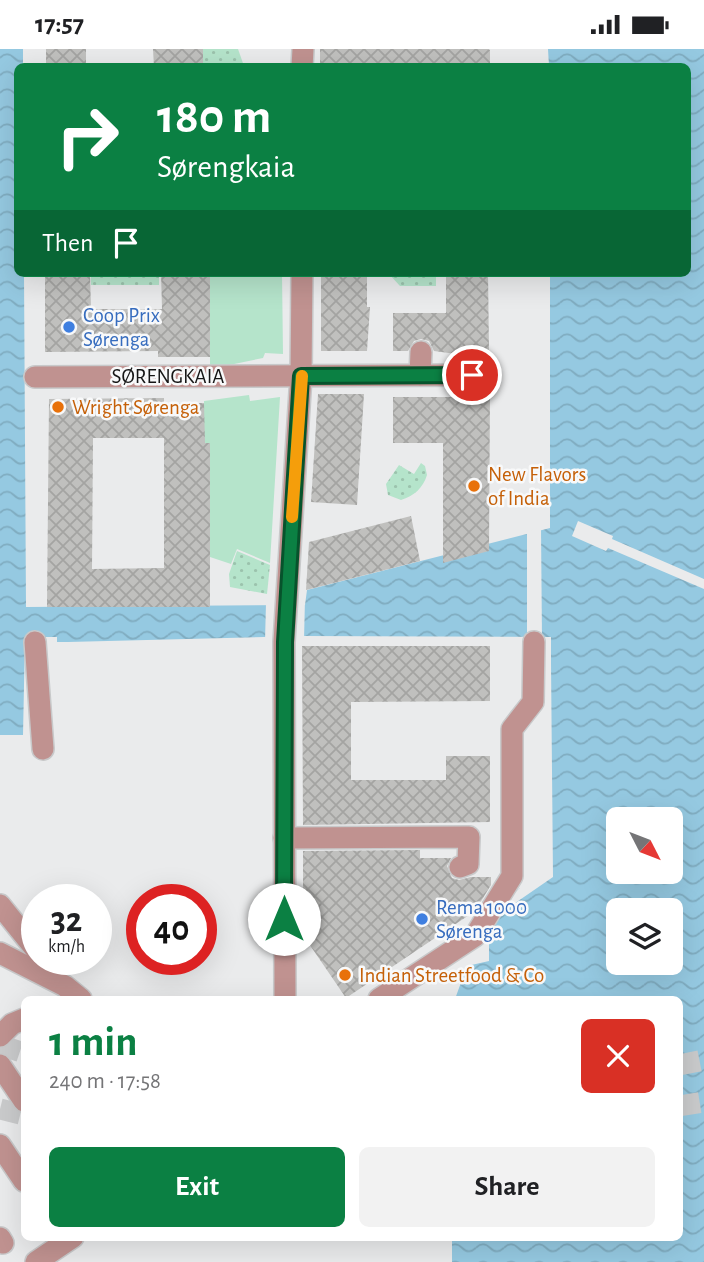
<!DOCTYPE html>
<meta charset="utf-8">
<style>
:root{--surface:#fff;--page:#f2f2f2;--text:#202124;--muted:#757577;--accent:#0b8043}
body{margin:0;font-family:"Alegreya Sans",sans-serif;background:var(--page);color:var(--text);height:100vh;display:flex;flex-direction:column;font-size:26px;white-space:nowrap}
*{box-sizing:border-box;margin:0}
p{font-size:23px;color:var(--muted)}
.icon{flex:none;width:38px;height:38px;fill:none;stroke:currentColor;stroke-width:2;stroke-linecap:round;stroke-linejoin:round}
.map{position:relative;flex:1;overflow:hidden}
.side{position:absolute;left:21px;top:947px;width:662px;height:245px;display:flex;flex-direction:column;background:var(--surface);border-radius:10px;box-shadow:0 7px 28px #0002}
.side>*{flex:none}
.top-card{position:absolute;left:14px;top:14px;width:677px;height:214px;border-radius:10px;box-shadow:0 7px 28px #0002;background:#0b8043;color:#fff;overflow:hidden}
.needle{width:46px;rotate:132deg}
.buttons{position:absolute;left:606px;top:758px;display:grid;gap:14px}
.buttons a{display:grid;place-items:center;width:77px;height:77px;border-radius:10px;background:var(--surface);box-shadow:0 7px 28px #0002;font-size:35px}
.speed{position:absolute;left:21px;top:835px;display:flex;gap:14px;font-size:35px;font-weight:700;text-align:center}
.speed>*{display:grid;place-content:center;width:91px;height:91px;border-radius:50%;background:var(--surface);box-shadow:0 7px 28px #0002;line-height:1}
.speed small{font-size:18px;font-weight:400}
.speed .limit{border:10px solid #d22;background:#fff;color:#111}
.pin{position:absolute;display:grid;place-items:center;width:60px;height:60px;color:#fff;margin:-30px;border:4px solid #fff;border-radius:50%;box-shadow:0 2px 7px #0007}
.me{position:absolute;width:77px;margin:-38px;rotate:0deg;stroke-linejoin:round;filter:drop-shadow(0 0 5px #0008)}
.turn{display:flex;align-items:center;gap:24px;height:147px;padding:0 28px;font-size:32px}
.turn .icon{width:91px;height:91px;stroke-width:2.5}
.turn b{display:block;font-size:49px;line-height:60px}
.then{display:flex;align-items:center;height:66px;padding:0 28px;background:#0003;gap:14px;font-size:26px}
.round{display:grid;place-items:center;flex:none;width:74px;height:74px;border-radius:10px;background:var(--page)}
.headline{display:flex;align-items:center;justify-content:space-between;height:119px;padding:0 28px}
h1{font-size:42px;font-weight:700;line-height:52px;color:var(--accent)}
.primary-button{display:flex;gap:14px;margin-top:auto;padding:14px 28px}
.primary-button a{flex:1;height:80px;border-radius:10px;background:var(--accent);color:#fff;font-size:28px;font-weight:700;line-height:80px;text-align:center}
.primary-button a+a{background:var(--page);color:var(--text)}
.status{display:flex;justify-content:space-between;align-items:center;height:49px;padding:0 35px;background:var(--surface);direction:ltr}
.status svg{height:19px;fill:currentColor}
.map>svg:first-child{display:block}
.grass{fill:url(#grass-dots)}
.park{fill:#b5e4cb}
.water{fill:url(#water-waves);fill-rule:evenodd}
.pier{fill:#eaebec}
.building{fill:url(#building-cross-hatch);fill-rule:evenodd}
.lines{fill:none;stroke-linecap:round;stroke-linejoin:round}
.highway-tunnel{stroke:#cacbcc;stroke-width:21;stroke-dasharray:21 10;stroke-linecap:butt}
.minor-casing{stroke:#c8c9ca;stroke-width:24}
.minor{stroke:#c09290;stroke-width:21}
.route-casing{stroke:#07532c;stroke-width:18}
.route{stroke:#0b8043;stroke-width:12}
.slow{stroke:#f59e0b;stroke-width:12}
.shop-dot{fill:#3f7fe0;stroke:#f8f9fa;stroke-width:2.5}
.food-dot{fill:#e8710a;stroke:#f8f9fa;stroke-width:2.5}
.labels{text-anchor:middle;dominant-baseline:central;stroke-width:5;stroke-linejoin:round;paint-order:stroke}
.shop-label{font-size:21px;fill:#366cbe;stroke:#f8f9fa;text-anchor:start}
.street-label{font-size:21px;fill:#151515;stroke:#f8f9fa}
.food-label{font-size:21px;fill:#c56008;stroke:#f8f9fa;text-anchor:start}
</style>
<div class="status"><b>17:57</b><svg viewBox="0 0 49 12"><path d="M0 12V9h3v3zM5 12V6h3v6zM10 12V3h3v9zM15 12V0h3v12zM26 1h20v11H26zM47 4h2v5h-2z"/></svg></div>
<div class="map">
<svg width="704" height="1213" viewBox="0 0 704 1213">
<defs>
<pattern id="grass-dots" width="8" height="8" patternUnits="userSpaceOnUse" patternTransform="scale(1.75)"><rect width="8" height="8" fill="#b5e4cb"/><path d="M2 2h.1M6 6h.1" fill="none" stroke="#9bc3ad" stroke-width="1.8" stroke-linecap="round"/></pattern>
<pattern id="water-waves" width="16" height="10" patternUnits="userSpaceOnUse" patternTransform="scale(1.75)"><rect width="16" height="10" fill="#95c9e1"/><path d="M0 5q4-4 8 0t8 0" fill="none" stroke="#80acc0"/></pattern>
<pattern id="building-cross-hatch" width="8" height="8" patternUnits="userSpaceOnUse" patternTransform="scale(1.75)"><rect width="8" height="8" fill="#c0c0be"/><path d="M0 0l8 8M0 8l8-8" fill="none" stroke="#a4a4a2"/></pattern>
</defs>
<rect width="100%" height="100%" fill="#eaebec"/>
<!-- grass -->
<g class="grass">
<path d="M203,0H238L244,17H203Z"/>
<rect x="91" y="224" width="68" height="12"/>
<path d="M388,224H436V237H400Z"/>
<path d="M421,414L425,417L427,426C423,439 414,447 401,451L388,446L386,435L399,416L414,425Z"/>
<path d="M237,502L270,516L267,545L230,538L229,525Z"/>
</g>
<!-- park -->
<g class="park">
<path d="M210,224H282L283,305L265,304L263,309L210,320Z"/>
<path d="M249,346L250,352L280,348L270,514L237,500L231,515L210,508L209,395L204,394V352Z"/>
</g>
<!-- water -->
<path class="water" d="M0,0H23V17L18,18V224H24L26,558L305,556L307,541L550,479V224H688V18L549,17L548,0H704V1213H452V1188H679V950H455L467,917L489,912V876L494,861L520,839L519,683L541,661L543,614H551V588L304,587L68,593H57V588H25L23,686H0ZM618,770H670V822H618ZM618,861H670V914H618Z"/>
<!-- pier -->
<g class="pier">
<path d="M578,472L613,487L612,490L704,530V540L608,499L606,502L572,487Z"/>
<path d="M541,479L542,591L527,590V482Z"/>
<path d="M303,550H305L304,591L265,592L266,554L303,553Z"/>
<path d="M543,614H551L553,828L495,868L494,861L520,839L519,683L541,661Z"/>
</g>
<!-- building -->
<g class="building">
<rect x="46" y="0" width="40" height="18"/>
<path d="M153,0H203V18H154Z"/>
<path d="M320,0H488L490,1V18H320Z"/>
<path d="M45,224H90L91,260H162L161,224H210V308H158V302L45,303Z"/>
<path d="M321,224H367V258H370L367,302H321Z"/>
<path d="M446,224H488L489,301H457L456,305L434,302L429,292L421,290L414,292L408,302H393V264H446Z"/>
<path d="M318,345H364L357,456L311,453Z"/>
<path d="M393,348H490L489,502L443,514V394H393Z"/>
<path d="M164,349V354H204L205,394H210V558H47L49,350ZM93,389H164V519L92,520Z"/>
<path d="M411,467L420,512L306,541L309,493Z"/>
<path d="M302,597H490V652L351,653V731H446V707H490V773L303,776Z"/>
<path d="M420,801V809H451L447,817L452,829L459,831L471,828H491V836L475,862L346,949L303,886V802Z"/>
</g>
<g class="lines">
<!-- highway-tunnel -->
<g class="highway-tunnel">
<path d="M0,996L24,1004"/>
<path d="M679,1016L704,1011"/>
<path d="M679,1057L704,1053"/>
<path d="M0,1060L24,1066"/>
</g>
<defs>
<g id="minor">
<path d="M302,18L303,0"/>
<path d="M420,326L421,303"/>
<path d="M35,328L472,326"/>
<path d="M35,593L43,700"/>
<path d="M284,789L469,788L468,815L460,818"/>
<path d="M0,856L37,902"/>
<path d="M0,904L65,937L81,950"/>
<path d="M285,950L284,593L301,327L302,224"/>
<path d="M379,950L475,887L512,827V680L533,653L534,593"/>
<path d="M0,987L12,975L24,970"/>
<path d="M0,1016L24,1052"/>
<path d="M0,1096L24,1132"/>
<path d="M0,1189L3,1194"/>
<path d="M36,1213L73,1188"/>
</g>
</defs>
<!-- minor casing -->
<use href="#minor" class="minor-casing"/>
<!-- minor -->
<use href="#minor" class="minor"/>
</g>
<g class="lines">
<defs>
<path id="route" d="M284,870L285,593L301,327L472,326"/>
</defs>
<!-- route casing -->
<use href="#route" class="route-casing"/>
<!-- route -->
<use href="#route" class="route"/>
<!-- slow -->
<path class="slow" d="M292,468L302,327"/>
</g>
<!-- markers -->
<g class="shop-dot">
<circle cx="69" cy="278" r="7"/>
<circle cx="422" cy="870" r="7"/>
</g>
<g class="food-dot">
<circle cx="58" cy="358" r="7"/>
<circle cx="474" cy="437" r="7"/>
<circle cx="345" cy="926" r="7"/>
</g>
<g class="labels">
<!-- shop labels -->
<g class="shop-label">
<text x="83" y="266">Coop Prix<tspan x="83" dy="24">Sørenga</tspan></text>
<text x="436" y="858">Rema 1000<tspan x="436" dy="24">Sørenga</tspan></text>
</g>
<!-- street labels -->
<g class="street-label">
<text x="168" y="327">SØRENGKAIA</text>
</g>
<!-- food labels -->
<g class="food-label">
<text x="72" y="358">Wright Sørenga</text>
<text x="488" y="425">New Flavors<tspan x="488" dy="24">of India</tspan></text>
<text x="359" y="926">Indian Streetfood &amp; Co</text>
</g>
</g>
</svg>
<div class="buttons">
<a><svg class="needle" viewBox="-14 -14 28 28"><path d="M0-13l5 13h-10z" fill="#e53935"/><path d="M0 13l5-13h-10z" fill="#757577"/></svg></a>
<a><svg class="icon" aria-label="layers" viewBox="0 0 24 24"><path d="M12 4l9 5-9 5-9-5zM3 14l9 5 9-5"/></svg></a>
</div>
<div class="speed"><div>32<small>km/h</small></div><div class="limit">40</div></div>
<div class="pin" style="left:472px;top:326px;background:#d93025"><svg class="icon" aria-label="arrive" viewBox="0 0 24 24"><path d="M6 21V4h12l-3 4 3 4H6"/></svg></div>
<svg class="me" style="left:284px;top:870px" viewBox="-20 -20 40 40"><circle r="19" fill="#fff"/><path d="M0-13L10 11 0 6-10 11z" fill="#0b8043"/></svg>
<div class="top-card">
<div class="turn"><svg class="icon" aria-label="right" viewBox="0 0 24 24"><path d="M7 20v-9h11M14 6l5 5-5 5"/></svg><div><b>180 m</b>Sørengkaia</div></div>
<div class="then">Then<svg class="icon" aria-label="arrive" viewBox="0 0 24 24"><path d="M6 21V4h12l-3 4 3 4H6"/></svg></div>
</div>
<section class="side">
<div class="headline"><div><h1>1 min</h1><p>240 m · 17:58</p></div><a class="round" style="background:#d93025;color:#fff"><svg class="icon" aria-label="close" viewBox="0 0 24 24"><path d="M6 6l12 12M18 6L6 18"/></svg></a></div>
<div class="primary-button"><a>Exit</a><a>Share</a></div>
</section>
</div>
